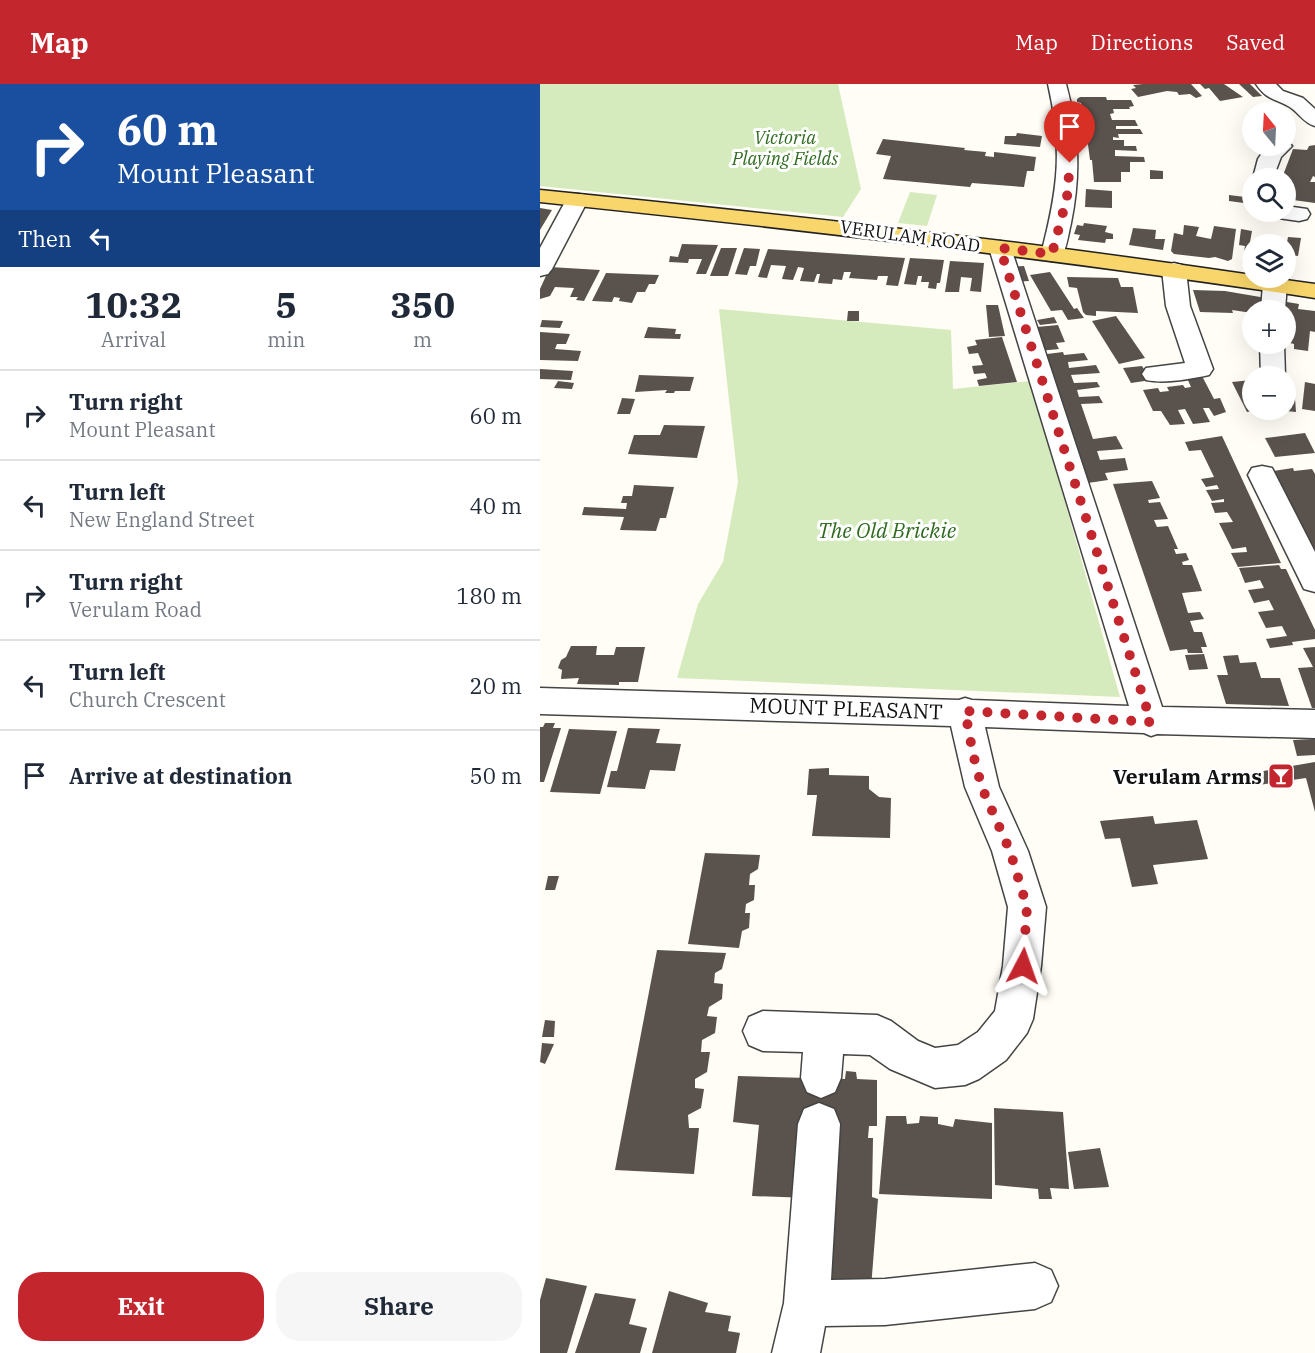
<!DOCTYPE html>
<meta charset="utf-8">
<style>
:root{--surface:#fff;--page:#f6f6f7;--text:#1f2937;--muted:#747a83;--line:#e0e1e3;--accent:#c4262e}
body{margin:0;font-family:"IBM Plex Serif",serif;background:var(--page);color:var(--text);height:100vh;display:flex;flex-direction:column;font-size:22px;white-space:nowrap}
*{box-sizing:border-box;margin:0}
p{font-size:20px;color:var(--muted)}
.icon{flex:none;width:33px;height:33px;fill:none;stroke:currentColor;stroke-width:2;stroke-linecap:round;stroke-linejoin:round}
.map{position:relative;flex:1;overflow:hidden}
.panel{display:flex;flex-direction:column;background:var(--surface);width:540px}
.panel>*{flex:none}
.hud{background:#1a4fa0;color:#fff;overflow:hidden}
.needle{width:39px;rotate:342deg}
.fabs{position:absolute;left:702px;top:18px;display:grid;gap:12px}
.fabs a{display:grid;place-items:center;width:54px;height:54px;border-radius:50%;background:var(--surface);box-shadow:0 6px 24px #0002;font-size:30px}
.pin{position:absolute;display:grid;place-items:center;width:51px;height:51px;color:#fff;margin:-62px -26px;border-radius:50% 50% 50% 0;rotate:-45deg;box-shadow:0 0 6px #0007}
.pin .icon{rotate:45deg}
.me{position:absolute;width:66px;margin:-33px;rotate:4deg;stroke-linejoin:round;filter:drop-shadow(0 0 4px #0008)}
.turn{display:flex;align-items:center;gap:21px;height:126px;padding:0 18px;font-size:27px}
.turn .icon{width:78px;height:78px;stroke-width:2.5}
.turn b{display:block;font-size:42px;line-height:51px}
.then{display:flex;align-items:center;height:57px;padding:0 18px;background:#0003;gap:12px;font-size:22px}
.eta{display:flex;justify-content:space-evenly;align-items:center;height:102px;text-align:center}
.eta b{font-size:36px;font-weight:700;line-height:42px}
.primary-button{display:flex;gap:12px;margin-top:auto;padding:12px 18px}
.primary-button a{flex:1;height:69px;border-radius:24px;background:var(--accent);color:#fff;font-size:24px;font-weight:700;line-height:69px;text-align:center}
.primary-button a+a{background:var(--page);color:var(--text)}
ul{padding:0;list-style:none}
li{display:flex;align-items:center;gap:18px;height:90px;padding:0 18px;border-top:2px solid var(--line)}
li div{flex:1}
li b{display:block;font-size:22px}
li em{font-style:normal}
header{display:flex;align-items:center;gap:36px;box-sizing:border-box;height:84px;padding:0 30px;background:var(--accent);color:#fff}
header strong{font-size:28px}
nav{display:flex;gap:33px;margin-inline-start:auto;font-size:21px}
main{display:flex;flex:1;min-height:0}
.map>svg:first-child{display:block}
.green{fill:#d5ebbd}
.building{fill:#5a524d}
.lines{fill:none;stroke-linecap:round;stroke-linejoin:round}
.minor-casing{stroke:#444;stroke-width:3}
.major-casing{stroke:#222;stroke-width:3}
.minor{fill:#fff;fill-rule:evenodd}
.major{fill:#f9d66b;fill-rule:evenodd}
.route{stroke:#c4262e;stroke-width:10;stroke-dasharray:0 18}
.labels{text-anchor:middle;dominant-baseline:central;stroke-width:6;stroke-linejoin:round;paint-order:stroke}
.far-park-label{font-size:18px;font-style:italic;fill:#2f6b1f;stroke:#fff}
.far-street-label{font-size:18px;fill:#111;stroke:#fff}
.park-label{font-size:21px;font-style:italic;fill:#2f6b1f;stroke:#fff}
.street-label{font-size:21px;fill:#111;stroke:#fff}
.poi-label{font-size:21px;font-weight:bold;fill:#111;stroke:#fff;text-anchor:end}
</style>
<header>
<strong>Map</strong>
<nav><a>Map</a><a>Directions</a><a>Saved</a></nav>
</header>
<main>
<section class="panel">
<div class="hud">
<div class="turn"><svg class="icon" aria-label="right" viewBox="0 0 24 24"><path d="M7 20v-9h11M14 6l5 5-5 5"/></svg><div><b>60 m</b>Mount Pleasant</div></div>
<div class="then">Then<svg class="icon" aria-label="left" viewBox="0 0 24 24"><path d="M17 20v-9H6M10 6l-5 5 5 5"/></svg></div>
</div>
<div class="eta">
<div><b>10:32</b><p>Arrival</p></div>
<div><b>5</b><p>min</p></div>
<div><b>350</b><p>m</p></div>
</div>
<ul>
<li><svg class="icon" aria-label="right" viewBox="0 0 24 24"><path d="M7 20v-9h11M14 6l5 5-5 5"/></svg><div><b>Turn right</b><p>Mount Pleasant</p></div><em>60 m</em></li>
<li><svg class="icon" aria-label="left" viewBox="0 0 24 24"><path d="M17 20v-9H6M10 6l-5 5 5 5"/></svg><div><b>Turn left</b><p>New England Street</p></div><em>40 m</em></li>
<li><svg class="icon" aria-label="right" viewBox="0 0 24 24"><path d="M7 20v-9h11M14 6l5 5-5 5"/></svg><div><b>Turn right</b><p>Verulam Road</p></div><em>180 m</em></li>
<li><svg class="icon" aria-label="left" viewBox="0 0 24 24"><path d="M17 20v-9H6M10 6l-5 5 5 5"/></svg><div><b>Turn left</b><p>Church Crescent</p></div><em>20 m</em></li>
<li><svg class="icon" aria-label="arrive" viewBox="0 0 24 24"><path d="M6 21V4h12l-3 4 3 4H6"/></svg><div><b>Arrive at destination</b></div><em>50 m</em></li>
</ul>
<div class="primary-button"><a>Exit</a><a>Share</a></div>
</section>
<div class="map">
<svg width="775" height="1269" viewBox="0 0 775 1269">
<rect width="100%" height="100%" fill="#fffdf5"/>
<!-- green -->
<g class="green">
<path d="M0,0H298L321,105L303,133L0,102Z"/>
<path d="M370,108L397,111L387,142L358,139Z"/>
<path d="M179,225L411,246L413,305L491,297L580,613L137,594L158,520L183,478L198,398Z"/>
</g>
<!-- building -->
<g class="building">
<path d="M603,0H651L662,12L656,14L650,10L639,11L637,8L627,7L598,13L591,5L596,4L593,1Z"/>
<path d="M660,0H684L703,13L680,17L669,4L665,5Z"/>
<path d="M699,0H710L722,12L713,13Z"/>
<path d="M540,13H566L567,16H591L594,22L589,23L590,25H573L574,29L570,30L572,36H595L598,42H576V45H600L603,50H578L579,54L573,53V56H584V62H596L597,67L575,66V72L604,73L605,78H590V88H581V98H554L552,76H550L547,53L545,52L547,45L542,40L545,38L542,27L539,26V23H542L541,19L537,18V15Z"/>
<path d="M477,49L502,52L500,63L464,60L465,52H476Z"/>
<path d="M343,55L425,64L424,66L446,68L445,72L454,73V68L496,73L494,87H487L484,103L432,99L430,103L343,95L351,72L336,70Z"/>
<path d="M775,61V93L773,92L770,98H775V119L746,115V94H742L753,65L767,66L769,62Z"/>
<path d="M610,86L623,87V95H610Z"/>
<path d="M546,105L572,107V124L545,123Z"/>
<path d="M689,111L705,113L704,119L689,117Z"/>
<path d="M0,124L12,126L0,146Z"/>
<path d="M544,139L567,142L565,148L573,150V155H566L565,159L538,156L540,151L534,150L537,141L543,142Z"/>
<path d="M644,141L659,143L656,152L671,155L674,142L696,145L692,175L688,177L675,173L669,174L634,170L631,167L634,149L643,151Z"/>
<path d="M593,144L616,146L615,155H625L623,166L589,161Z"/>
<path d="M701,145L712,147L710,158L718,159L712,160V181L702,179L705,162L699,161Z"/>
<path d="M748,153L761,154L758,172L749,171L746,182V164Z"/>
<path d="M142,160L178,161L166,190H156L162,175H149L148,179L129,178L130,172L138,173Z"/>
<path d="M181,164H197L188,192H170Z"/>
<path d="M204,164L220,165L216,182H210L207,191L195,190Z"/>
<path d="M228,165L365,174L358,202L346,201L348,192H338L337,196L309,194L311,188H304L302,196L293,195L292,200L278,199L280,190H277L274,198L260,197L264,184L258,183L253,196L242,195L246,182L231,181L227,194L218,193Z"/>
<path d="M370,174L404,176L400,199H397L396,205L388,204L389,198H381L382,192H378L376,201L364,200Z"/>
<path d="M410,177L444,179L441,208L430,207L432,194L421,193L419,208H405Z"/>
<path d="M484,182L489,197L473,198L468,183Z"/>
<path d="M10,183L60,186L44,217L36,216L38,213H30L34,204L15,203L10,212L0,215V205Z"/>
<path d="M510,188L534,225L537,224L544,234L528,236L522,226L511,227L490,191Z"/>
<path d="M66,189L119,191L115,200H109L105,208H97L92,219L79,217L80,214L74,213L72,218L52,217Z"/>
<path d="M527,193L578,194L581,203H593L598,229L556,227V232L546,231L543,228L537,204L529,203Z"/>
<path d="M653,206L685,207L726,214L724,226H712V229L692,226L693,229L660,228Z"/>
<path d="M741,217L759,220L758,225L775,227V248L770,247L768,267L754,265V260L746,258V226H740Z"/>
<path d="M446,221H458L465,252L449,253Z"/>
<path d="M308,227H319V237H307Z"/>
<path d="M576,232L605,274L579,280L552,237Z"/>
<path d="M514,233L517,239L500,241L497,236Z"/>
<path d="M2,236L23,237L20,244L0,243Z"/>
<path d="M518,241L525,258L516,259L519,265L499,267L486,244Z"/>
<path d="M108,243L136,245L135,250H141L140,255L104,254Z"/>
<path d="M0,248L30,250L26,260H17L15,265L41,267L38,277L0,276Z"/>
<path d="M462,253L477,298L439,302L437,296L447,294L445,289L434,290L432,282L443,281L438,269L429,270L427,263L437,261L435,256Z"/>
<path d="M523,268L524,271L544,269L548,276L528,278L529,284L556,281L560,289L531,291L534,299L557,298L560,303L537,306L539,313L559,312L563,319L541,320L553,355L576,352L583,365L557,367L560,376L585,374L588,386L565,389L568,396L541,400L499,271Z"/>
<path d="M602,282L611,296L591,299L583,284Z"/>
<path d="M0,285L33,287L31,296L0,295Z"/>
<path d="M99,291L154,293L150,307H135L134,309H125L127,306L95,308Z"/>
<path d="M662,292L674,315L680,314L686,328L674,332L669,324H663L670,338L653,340L645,325L638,326L645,340L630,341L621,327H613L603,306L618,304L620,308L629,307L627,303L643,301L645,304L651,303L647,294Z"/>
<path d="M712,296V327L707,328L692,298Z"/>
<path d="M18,297L34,299L32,305L14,304Z"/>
<path d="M765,298L775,300V327L762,325Z"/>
<path d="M746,300H754L756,328L746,327Z"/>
<path d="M82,314L95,315L90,330H77Z"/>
<path d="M124,341L165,342L157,374L88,370L94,351H120Z"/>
<path d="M765,349L775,369L735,373L725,354Z"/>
<path d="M682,352L741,479L698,483L691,469L707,468L706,463L692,465L679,439L693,438L687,428L675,429L671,419L684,418V415L672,417L666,406L679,405L677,401L666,403L661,395L674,393L661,366L649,367L645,358Z"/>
<path d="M753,384L754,387L772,385L775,390V477L727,388Z"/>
<path d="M612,397L620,414L608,416L609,419L620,418L628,435L614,436L617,443L628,442L638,465H634L636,470L646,469L649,476L642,478L643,481H652L662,507L642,509L648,529L660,528L664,535L650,537L654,548H662L667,563H661L663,569H648L647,565L630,567L573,400Z"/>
<path d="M94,401L134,403L126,434H120L116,447L80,446L84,433L42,431L44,423L86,425L87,419H81L83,412H92Z"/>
<path d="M739,481L741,485H746L775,546V555L752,558L753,561L730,564L726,555L747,552L742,542L726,544L718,528L734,526L729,516L714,519L708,506L724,504L720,496L705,499L699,484Z"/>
<path d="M31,562H57L56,571H74L76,563H105L98,598H79V601L37,600L39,594L21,595L22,586L18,584L21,576L26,573Z"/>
<path d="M775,563V624H772L758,584L773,583L763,564Z"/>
<path d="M664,570L668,585L649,586L645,571Z"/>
<path d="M698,571L700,579L716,578L721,594H740L749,622L686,620L677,591H688L683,572Z"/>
<path d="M5,639H15L13,644H21L4,698H0V643H3Z"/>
<path d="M88,644L120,645L116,659L141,660L135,687L110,686L105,705L67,703L71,687H77Z"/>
<path d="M29,645L77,647L60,710L10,708Z"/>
<path d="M775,655V671L757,672L753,656Z"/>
<path d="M775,678V728L766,694L712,702L706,690Z"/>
<path d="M289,684V691L329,692V705L339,713L351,714L350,754L272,752L277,711H267L269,685Z"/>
<path d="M613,732L615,740L657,736L668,775L613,781L618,800L592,803L580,754L565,755L560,737Z"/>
<path d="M165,769L220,771L218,785L210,790L209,801H215L214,816L206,820L205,829H210L209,844L202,847L199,864L148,860Z"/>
<path d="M8,792H19L15,806H5Z"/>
<path d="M117,866L186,869L182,885L175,889L174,899L183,900L182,915L169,923L167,932L177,933L175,949L162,956L161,968H170L167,988L155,995V1004L164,1005L161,1024L148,1031L149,1044H159L154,1090L75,1086Z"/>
<path d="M5,936L15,937L14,953H2Z"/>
<path d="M2,959L14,960L5,980L0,978Z"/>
<path d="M306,987L316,988L317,995L337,996V1042H329L328,1054H333L332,1113L338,1115L330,1217L291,1213L296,1115L212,1112L219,1041L193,1038L198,992L305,995Z"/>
<path d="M454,1024L523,1028L529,1105L510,1104L512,1115H499L498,1105L455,1101Z"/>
<path d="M346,1032H366L367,1040L379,1039L380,1032L398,1033V1040L413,1043L415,1035L452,1039V1115L339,1110Z"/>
<path d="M560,1064L569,1103L534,1105L528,1068Z"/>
<path d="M6,1194L47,1202L27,1269H0V1216Z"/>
<path d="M129,1207L168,1219L165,1228L191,1232L188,1247L200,1249L196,1269H112Z"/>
<path d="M55,1209L96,1215L89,1240L107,1244L100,1269H35Z"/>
</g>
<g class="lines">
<defs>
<g id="minor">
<path d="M508,0H526C539,48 541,90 531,139C528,151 527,165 520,175L512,177L504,175L501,170C518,105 523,66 508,0Z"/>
<path d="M716,0H736L743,7L763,14L775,25V42C763,39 758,27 748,22C733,14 726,15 716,0Z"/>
<path d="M746,57L752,62L741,73L733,94H713L718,75L726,63L746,62Z"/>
<path d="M37,110L45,111L48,116L12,185L8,190L0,192V164L26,116L29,111Z"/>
<path d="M746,122L767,125L770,130L767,135L759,137L731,133L728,128H746Z"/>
<path d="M460,157L468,159L471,164L622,623L775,626V654L617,650L611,652L604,649L445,643L459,703L488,767L506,823L501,882L493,935L487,949L466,976L439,995L425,1001L395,1004L350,985L330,971L303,970L301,994L295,1008L281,1014L267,1008L261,994L263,968L223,967L209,961L203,947L209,933L223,927L337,931L351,937L378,957L395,964L418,961L438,948L455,927L463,882L468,823L452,767L425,703L411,642L0,630V604L419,616L425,614L432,616L589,622L449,164L452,159Z"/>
<path d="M634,179L642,181L646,186L650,222L673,285L669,291C650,295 625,300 606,296L602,290L606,284L645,279L626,222L622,186L626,181Z"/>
<path d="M737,194L743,195L747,200L745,226H721L723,200L727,195Z"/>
<path d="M720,260H744L745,292H721Z"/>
<path d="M722,382L732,384L775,468V508L764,505L708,391L712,384Z"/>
<path d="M279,1019L294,1025L300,1040L291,1196L345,1195L495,1179L511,1186L518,1202L511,1218L495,1225L345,1241L285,1242L280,1269H232L244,1219L258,1040L264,1025Z"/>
</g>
<path id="major" d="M0,106C238,130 476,156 712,191V194H731L775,200V214C517,175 259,145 0,118Z"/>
</defs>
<!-- minor casing -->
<use href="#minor" class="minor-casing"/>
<!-- major casing -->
<use href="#major" class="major-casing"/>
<!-- minor -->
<use href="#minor" class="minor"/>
<!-- major -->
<use href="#major" class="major"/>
</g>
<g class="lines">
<!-- route -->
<path class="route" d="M483,882L487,823L470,767L442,704L433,670L425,627L611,638L460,164L512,170L527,113L530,79"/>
</g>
<!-- icons -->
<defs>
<symbol id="bar-square" viewBox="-11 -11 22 22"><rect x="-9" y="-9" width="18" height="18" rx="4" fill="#c4262e" stroke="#fff"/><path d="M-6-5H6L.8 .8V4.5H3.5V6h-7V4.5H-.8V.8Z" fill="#fff"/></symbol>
</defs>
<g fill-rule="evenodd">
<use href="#bar-square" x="726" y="677" width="30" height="30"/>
</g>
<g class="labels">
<!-- far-park labels -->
<g class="far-park-label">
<text x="245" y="53">Victoria<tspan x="245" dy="21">Playing Fields</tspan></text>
</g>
<!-- far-street labels -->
<g class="far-street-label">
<text transform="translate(370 152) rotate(8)">VERULAM ROAD</text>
</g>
<!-- park labels -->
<g class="park-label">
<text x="347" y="446">The Old Brickie</text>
</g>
<!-- street labels -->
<g class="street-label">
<text transform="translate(306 624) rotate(2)">MOUNT PLEASANT</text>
</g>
<!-- poi labels -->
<g class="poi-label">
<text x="722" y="692">Verulam Arms</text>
</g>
</g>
</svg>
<div class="fabs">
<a><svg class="needle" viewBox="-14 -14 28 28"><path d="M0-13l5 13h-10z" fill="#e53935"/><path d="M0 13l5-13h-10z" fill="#747a83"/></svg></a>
<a><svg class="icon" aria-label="search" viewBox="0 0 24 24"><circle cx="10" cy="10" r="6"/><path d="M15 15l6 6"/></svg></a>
<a><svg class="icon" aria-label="layers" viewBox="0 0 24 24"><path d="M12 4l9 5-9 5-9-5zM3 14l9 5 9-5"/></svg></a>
<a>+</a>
<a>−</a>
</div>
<div class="pin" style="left:530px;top:79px;background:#d93025"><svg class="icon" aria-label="arrive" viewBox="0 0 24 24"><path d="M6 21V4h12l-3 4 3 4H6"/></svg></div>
<svg class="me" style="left:483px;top:882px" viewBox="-20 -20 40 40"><path d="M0-17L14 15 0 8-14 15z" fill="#c4262e" stroke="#fff" stroke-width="4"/></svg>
</div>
</main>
